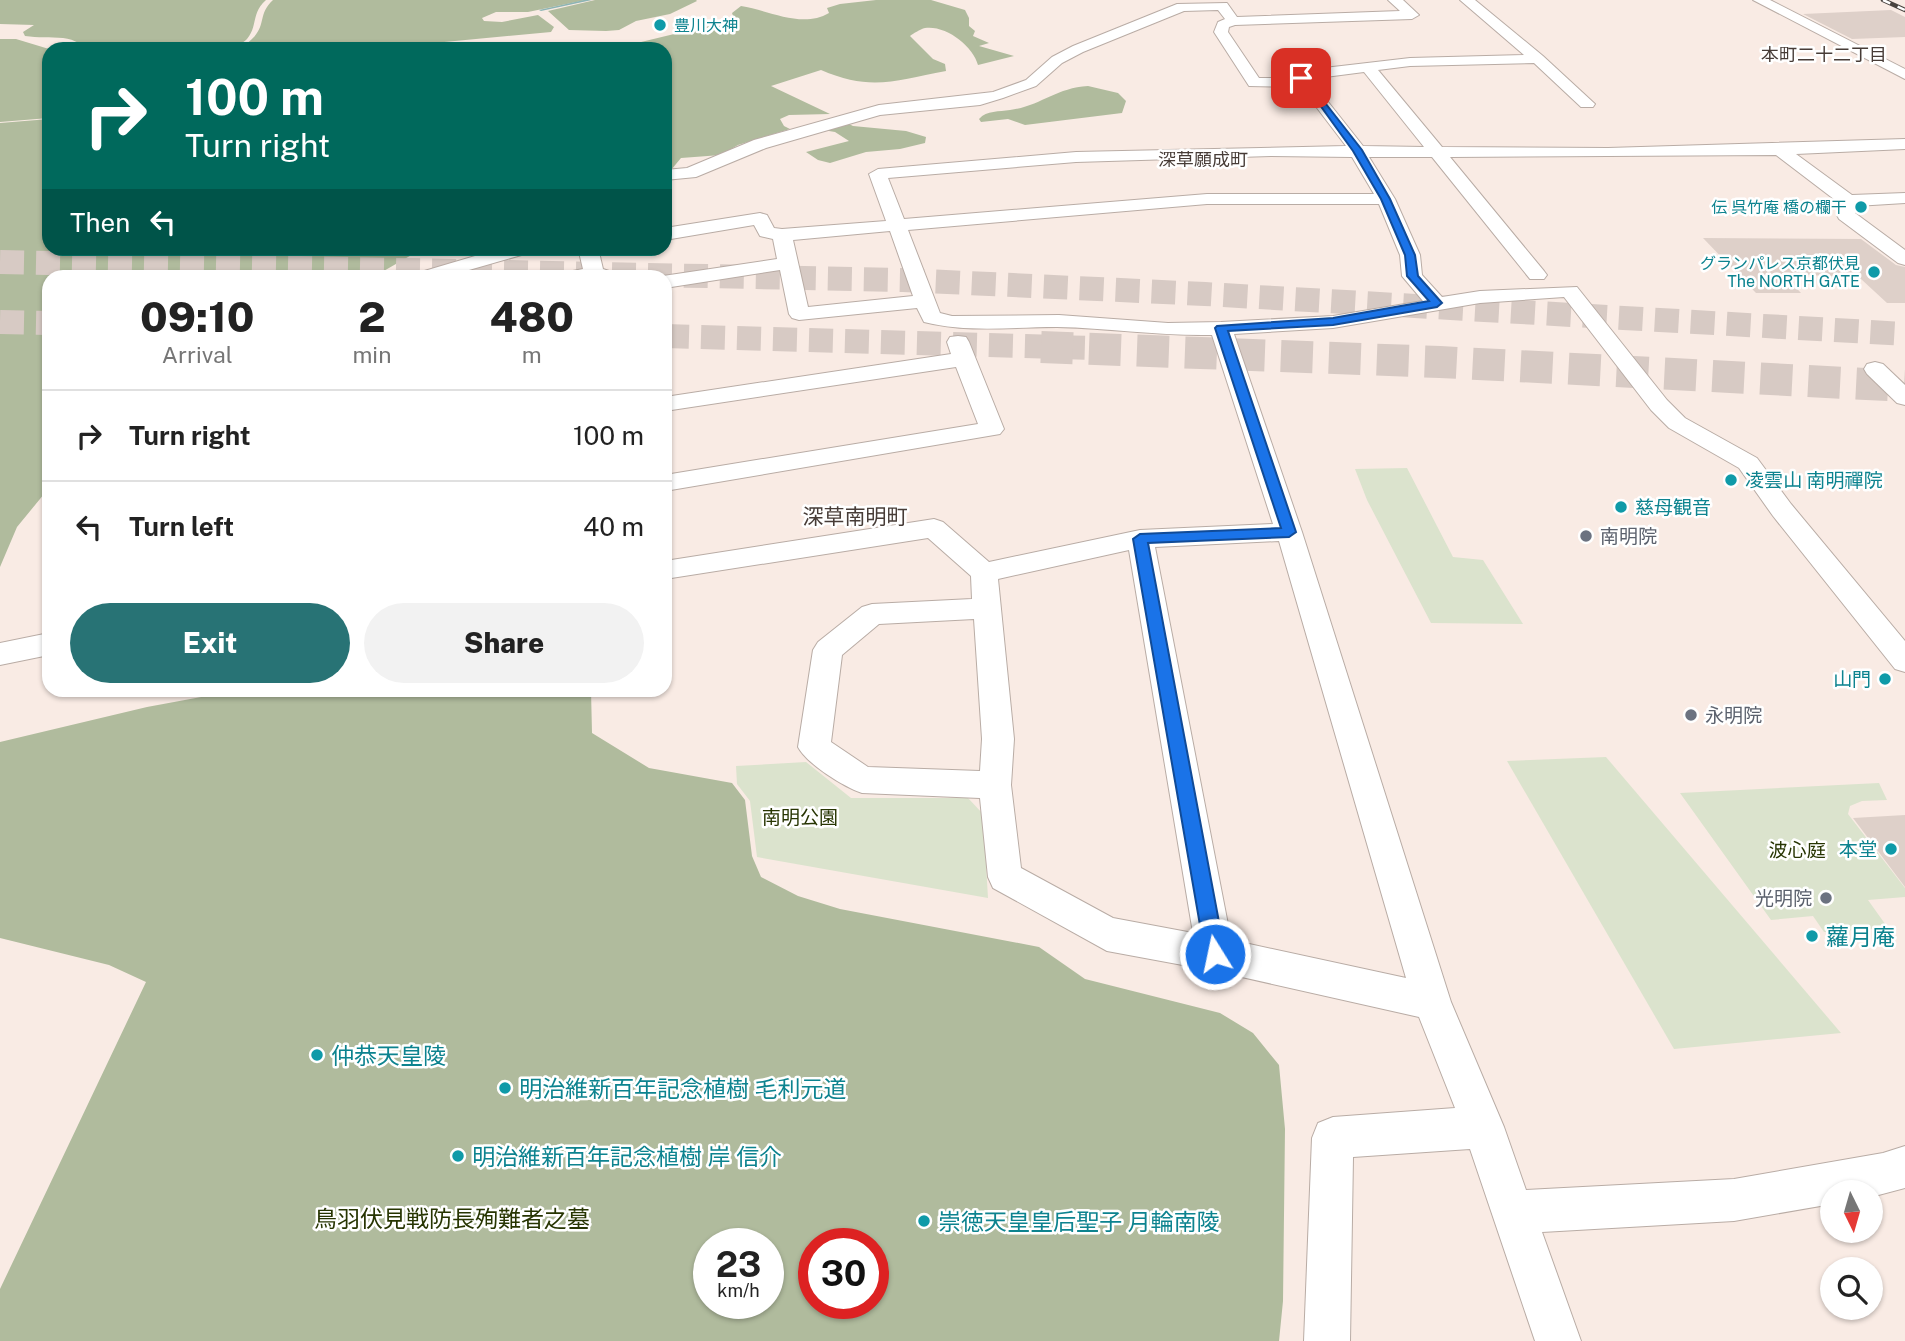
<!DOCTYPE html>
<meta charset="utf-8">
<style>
:root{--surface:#fff;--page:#f2f2f2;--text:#222;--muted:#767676;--line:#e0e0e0;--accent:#287375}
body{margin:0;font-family:"Public Sans","Noto Sans JP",sans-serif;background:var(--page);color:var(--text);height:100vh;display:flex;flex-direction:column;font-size:26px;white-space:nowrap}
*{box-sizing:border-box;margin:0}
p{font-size:23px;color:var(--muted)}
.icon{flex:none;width:38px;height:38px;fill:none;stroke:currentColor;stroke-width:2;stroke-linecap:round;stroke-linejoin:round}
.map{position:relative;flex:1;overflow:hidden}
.sheet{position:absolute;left:42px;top:270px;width:630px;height:427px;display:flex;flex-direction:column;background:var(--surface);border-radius:21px;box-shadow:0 2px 5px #0004}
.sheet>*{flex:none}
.top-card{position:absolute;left:42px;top:42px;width:630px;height:214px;border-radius:21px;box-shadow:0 2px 5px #0004;background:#00695c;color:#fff;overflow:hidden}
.needle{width:46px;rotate:175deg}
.controls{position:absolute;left:1820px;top:1180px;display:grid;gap:14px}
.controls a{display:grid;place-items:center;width:63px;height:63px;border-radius:50%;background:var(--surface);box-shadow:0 2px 5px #0004;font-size:35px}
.speed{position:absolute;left:693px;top:1228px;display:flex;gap:14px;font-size:35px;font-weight:700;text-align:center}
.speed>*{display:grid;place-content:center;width:91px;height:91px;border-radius:50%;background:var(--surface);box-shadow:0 2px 5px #0004;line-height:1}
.speed small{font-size:18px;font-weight:400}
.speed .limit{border:10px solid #d22;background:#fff;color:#111}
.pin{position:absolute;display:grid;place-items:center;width:60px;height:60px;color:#fff;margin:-30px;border-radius:14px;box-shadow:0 4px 10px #0006}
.me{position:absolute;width:77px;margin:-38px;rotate:350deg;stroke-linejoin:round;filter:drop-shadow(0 0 5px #0008)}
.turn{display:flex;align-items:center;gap:24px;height:147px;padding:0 28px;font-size:32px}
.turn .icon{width:91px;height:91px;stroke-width:2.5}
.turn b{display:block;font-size:49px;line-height:60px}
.then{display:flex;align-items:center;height:66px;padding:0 28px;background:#0003;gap:14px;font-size:26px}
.eta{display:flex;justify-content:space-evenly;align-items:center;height:119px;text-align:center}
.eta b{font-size:42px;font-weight:800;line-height:49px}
.action{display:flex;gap:14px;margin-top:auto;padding:14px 28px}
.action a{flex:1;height:80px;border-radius:42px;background:var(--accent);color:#fff;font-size:28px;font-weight:800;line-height:80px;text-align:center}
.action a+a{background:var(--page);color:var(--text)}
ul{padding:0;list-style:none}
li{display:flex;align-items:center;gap:21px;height:91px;padding:0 28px;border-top:2px solid var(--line)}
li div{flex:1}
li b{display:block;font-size:26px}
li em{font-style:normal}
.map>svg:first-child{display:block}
.green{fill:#dbe3cd}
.forest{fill:#b0bb9d;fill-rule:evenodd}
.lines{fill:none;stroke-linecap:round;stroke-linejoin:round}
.stream{fill:#8cb4b4;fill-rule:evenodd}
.building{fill:#ded0c9}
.highway-tunnel-far1{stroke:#d7cac4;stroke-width:24;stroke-dasharray:24 12;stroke-linecap:butt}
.highway-tunnel{stroke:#d7cac4;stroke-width:32;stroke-dasharray:32 16;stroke-linecap:butt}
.street-casing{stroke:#b9aca5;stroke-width:2}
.street{fill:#fff;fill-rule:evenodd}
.rail-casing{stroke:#49433f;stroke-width:4.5}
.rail{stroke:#fff;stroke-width:2.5;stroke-dasharray:8;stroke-linecap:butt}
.route{fill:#1a73e8;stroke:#114b97;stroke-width:2}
.culture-dot{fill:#0f9aa8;stroke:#fff;stroke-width:2.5}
.worship-dot{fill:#6b7280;stroke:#fff;stroke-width:2.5}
.labels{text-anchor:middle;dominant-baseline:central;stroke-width:5;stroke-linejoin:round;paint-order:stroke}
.far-culture-label{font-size:16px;fill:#0d838f;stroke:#fff;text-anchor:end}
.far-neighbourhood-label{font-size:18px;fill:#473c37;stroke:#fff}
.culture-label{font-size:19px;fill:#0d838f;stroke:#fff;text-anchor:start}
.worship-label{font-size:19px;fill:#5b616d;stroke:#fff;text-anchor:start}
.park-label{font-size:19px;fill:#273502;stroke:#fff}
.neighbourhood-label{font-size:21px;fill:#473c37;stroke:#fff}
.near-culture-label{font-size:23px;fill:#0d838f;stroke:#fff;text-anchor:start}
.near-park-label{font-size:23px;fill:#273502;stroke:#fff}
</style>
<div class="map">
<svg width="1905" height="1341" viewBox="0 0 1905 1341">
<rect width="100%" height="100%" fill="#f9ebe4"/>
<!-- green -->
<g class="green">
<path d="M1407,468L1453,557L1483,560L1523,624L1431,623L1367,500L1355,469Z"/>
<path d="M1606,757L1841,1033L1674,1049L1507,761Z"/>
<path d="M806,762L851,798H968L983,814L988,898L757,857L750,801L737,784L736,766Z"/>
<path d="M1879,783L1887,800L1862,801L1850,806L1848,814L1905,888V897L1868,900L1888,928L1824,932L1813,916L1771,920L1680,793Z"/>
</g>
<!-- forest -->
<g class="forest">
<path d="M0,0H266C251,13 258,26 247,39C230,56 173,49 149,49C131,40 113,52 95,49C84,47 75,39 63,38C50,37 38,38 25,36L23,32L34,25L0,24Z"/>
<path d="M273,0H586L528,12H496L482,18L484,21L502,22L538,15L554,27L551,32L371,49H239C272,28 254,18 273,0Z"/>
<path d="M595,0H696L697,1L670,14L636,21L619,30L606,31L569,30L548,11Z"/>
<path d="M876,0H931L965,10L969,18V26L975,31L973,36L989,43L979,46L1014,56L978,65C973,46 946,25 925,28C920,29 913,34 910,36L933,59L945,64L946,71C896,80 872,92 821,70L771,86L830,114L789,115L780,119L784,126L790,129L738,145L721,155L681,158L671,170H665V49H554L637,43L703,27L736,24L732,13L741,6C768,10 802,29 829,13L827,8L840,4Z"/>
<path d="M0,39H16L49,49V118L0,122Z"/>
<path d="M1088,86L1118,93L1126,101L1122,113L1025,125L1008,119L981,122L979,119C987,110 999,112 1010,110C1041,106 1055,88 1088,86Z"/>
<path d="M49,119V248L422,249L375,276H49V488L17,527L0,567V123Z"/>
<path d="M847,123L853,126L906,131L926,137L925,143L900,149L866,152L830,163L818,160L806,152L849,141L835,132L823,130Z"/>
<path d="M239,690H591L592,733L649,768L732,783L745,800L752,856L761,877L798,896L840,909L1039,947L1085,979L1220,1013L1253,1033L1279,1065L1285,1129L1283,1301L1279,1341H0V1289L146,982L109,965L0,938V742L147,707ZM709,1244H768V1304H709ZM814,1244H873V1304H814Z"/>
</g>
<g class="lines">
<!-- stream -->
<path class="stream" d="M584,0H592L541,11L539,10Z"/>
</g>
<!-- building -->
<g class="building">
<path d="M1891,10L1905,17V37L1852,39L1803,14Z"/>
<path d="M1703,238L1861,239L1896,265L1905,267V303H1887L1861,279L1852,277L1783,274L1801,293H1756Z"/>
<path d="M1905,815V887L1853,818Z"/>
</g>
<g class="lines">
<!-- highway-tunnel-far1 -->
<g class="highway-tunnel-far1">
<path d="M0,262L903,280L1205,294L1905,334"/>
<path d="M0,322L49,323"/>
<path d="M665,336L1092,348"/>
</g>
<!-- highway-tunnel -->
<path class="highway-tunnel" d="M1041,347L1440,362L1905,386"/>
<defs>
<g id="street">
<path d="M1388,0H1403L1419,15L1412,19L1235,25L1229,27L1228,32L1259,78H1295L1307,70L1410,58L1524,55L1460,0H1475L1543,56L1595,104L1593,107H1581L1534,63L1410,66L1378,70L1442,147L1608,148L1905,139V149L1796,154L1852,195L1905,193V203L1856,206L1855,213L1905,250V265L1898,263L1839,219L1837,215L1839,203L1776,155L1450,157L1544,271L1547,275L1544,279H1530L1432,157H1369L1395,199L1420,255L1422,275L1442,297L1480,291L1577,287L1667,400L1685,418L1757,458L1791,504L1905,641V672L1895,669L1773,516L1739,468L1669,428L1651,410L1564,297L1480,303L1333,328L1234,334L1302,532L1451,1002L1504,1127L1526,1190L1734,1179L1883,1153L1905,1146V1188L1871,1197V1192H1832V1204L1734,1221L1542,1232L1581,1341H1535L1470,1149L1353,1157L1350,1341H1304L1312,1138L1318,1123L1333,1117L1455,1108L1419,1017L1215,971L1107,951L993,888L988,877L980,798L862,793C844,787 807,764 798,747L813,650L818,642L862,607L872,604L972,599L971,576L928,538L665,579V561L934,519L943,522L989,562L1140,530L1273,524L1212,335C1160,336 1109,328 1057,327C1013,327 967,333 924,322L917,308L799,320L792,318L789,314L780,270L665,288V276H663L777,259L773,239L760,236L754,225L665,240V228L760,213L767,215L774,228L782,229L886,221L869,174L878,169L1076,152L1346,146L1301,87L1249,86L1214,32L1218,22L1225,19L1218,10L1184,11L1083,52L1062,63L1036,86L1003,98L980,105L880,115L766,148L696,177L665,180V170L687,168L754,140L879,105L993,92L1026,80L1052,57L1073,46L1177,4L1227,3L1237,17L1400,11ZM1364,72L1424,147L1363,146L1310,79ZM1271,156L1352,157L1374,194H1207L904,219L888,178L1076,162ZM1207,204H1379L1400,255L1402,276L1423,301L1333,316L1221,322L1168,323L1059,315L952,316L940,313L908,230ZM890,231L913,296L808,307L793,240ZM1279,541L1406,978L1231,940L1155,547ZM1129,550L1193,933L1113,918L1021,868L1011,785L1014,739L998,579ZM974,619L982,739L980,771L868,767L831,742L842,655L879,624Z"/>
<path d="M1753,0H1770L1905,69V79Z"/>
<path d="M502,248H534L532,252L448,276H418L421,272Z"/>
<path d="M578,248H598L603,269L612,272L615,276H565L568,272L583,269Z"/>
<path d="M958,336L966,337L969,342L1004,429L1000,434L665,491V475L978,424L956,367L665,411V397L951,354L947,342L950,337Z"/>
<path d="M1875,362L1883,364L1905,385V405L1897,403L1867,374L1864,369L1867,364Z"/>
<path d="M49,633V655L0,665V643Z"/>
</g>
</defs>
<!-- street casing -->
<use href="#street" class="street-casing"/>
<!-- street -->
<use href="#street" class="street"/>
<defs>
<path id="rail" d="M1883,0L1905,10"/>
</defs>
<!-- rail casing -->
<use href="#rail" class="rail-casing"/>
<!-- rail -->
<use href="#rail" class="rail"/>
</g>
<!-- route -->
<path class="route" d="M1299,76H1304L1362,150L1390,199L1415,255L1418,276L1442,303L1437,307L1333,325L1228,331L1296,532L1289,537L1148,543L1225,954L1222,960L1215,963L1208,960L1205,954L1133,539L1140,534L1281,528L1215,328L1217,326L1333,318L1429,301L1407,276L1405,255L1381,199L1353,151Z"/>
<!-- markers -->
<g class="culture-dot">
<circle cx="660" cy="25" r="7"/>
<circle cx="1861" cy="207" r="7"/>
<circle cx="1874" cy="272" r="7"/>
<circle cx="1731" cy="480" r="7"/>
<circle cx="1621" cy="507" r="7"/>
<circle cx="1885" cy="679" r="7"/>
<circle cx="1891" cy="849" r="7"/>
<circle cx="1812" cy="936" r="7"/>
<circle cx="317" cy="1055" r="7"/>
<circle cx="505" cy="1088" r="7"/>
<circle cx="458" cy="1156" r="7"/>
<circle cx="924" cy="1221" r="7"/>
</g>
<g class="worship-dot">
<circle cx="1586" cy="536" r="7"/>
<circle cx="1691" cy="715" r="7"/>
<circle cx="1826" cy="898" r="7"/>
</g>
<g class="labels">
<!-- far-culture labels -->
<g class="far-culture-label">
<text x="674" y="25" text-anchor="start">豊川大神</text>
<text x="1847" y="207">伝 呉竹庵 橋の欄干</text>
<text x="1860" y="263">グランパレス京都伏見<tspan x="1860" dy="18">The NORTH GATE</tspan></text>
</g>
<!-- far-neighbourhood labels -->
<g class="far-neighbourhood-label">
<text x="1824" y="54">本町二十二丁目</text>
<text x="1203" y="159">深草願成町</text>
</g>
<!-- culture labels -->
<g class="culture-label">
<text x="1745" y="480">凌雲山 南明禪院</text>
<text x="1635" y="507">慈母観音</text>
<text x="1871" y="679" text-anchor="end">山門</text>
<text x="1877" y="849" text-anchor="end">本堂</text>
</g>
<!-- worship labels -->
<g class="worship-label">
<text x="1600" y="536">南明院</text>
<text x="1705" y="715">永明院</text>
<text x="1812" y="898" text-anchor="end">光明院</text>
</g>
<!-- park labels -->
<g class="park-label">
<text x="800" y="817">南明公園</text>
<text x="1797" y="850">波心庭</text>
</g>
<!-- neighbourhood labels -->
<g class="neighbourhood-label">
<text x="855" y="516">深草南明町</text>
</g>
<!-- near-culture labels -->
<g class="near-culture-label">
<text x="1826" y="936">蘿月庵</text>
<text x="331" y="1055">仲恭天皇陵</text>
<text x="519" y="1088">明治維新百年記念植樹 毛利元道</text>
<text x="472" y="1156">明治維新百年記念植樹 岸 信介</text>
<text x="938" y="1221">崇徳天皇皇后聖子 月輪南陵</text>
</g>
<!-- near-park labels -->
<g class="near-park-label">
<text x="452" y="1218">鳥羽伏見戦防長殉難者之墓</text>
</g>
</g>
</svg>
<div class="controls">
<a><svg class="needle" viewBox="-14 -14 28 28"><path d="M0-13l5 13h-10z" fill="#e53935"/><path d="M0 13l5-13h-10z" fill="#767676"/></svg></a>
<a><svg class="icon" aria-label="search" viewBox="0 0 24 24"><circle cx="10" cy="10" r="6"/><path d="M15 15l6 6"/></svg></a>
</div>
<div class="speed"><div>23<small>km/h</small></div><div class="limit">30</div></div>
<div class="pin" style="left:1301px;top:78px;background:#d93025"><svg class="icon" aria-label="arrive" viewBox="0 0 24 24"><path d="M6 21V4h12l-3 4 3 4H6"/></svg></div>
<svg class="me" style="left:1215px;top:954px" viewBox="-20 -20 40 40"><circle r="17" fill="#1a73e8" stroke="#fff" stroke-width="3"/><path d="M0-11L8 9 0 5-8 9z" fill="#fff"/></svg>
<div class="top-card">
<div class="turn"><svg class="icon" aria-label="right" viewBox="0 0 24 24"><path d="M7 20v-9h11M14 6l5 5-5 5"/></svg><div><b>100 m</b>Turn right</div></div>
<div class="then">Then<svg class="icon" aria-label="left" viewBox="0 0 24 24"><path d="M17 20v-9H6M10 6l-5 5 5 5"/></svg></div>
</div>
<section class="sheet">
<div class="eta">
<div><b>09:10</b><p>Arrival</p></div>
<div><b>2</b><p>min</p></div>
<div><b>480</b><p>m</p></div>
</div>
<ul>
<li><svg class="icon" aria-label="right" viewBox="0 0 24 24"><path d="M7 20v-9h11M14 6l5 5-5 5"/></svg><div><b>Turn right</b></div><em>100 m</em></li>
<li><svg class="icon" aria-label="left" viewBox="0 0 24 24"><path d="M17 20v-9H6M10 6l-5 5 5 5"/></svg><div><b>Turn left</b></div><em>40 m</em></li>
</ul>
<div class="action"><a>Exit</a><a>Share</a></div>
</section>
</div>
